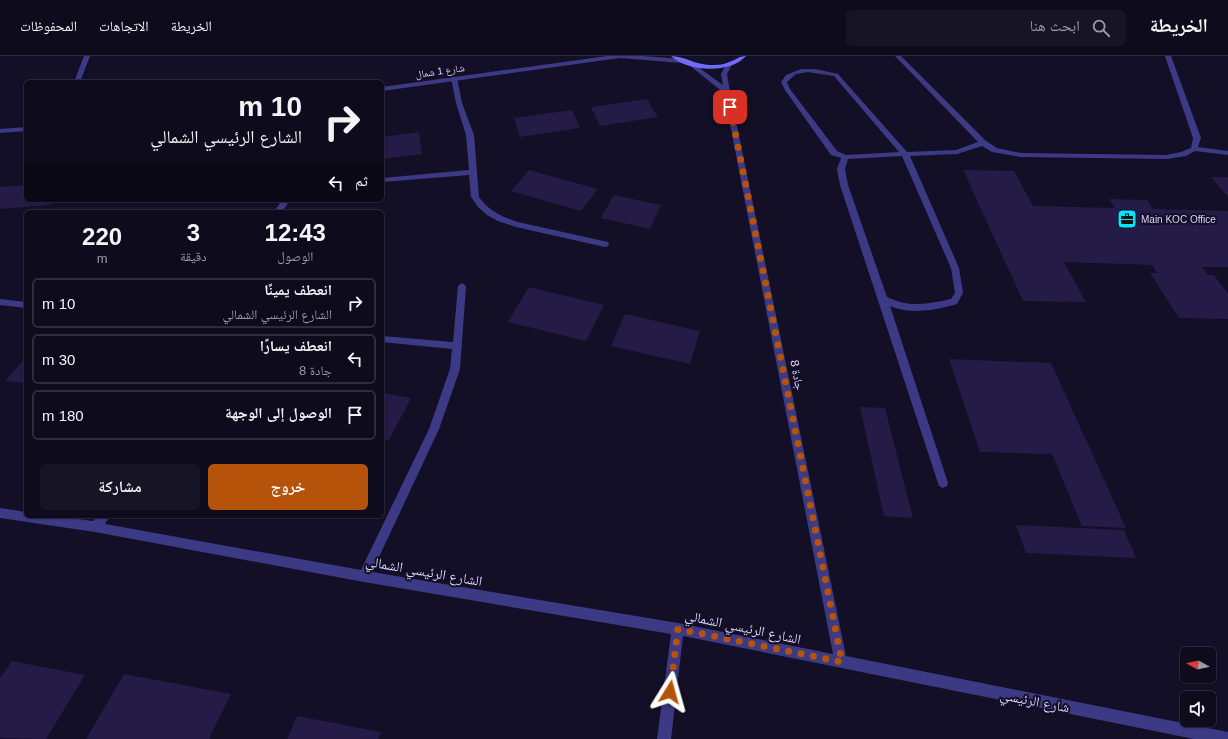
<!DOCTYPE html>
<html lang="ar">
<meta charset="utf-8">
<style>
:root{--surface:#0e0b1c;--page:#171425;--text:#f1f3f6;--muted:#9b9ba3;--line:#2e2b3b;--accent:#b45309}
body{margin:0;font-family:Arial,"Noto Naskh Arabic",sans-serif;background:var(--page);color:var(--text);direction:rtl;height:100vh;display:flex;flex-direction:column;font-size:15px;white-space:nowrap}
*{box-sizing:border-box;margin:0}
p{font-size:13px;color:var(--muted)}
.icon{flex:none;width:22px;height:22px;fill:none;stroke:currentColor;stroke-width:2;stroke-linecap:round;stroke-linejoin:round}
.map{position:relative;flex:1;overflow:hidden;direction:ltr}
.sheet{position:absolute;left:24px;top:154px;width:360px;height:308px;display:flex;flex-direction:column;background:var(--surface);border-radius:6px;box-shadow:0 1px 3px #0004,0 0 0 1px var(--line);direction:rtl}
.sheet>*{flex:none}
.top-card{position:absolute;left:24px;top:24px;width:360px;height:122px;border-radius:6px;box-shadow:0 1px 3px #0004,0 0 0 1px var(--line);direction:rtl;background:#0e0b1c;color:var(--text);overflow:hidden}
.needle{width:26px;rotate:278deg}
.fabs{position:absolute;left:1180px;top:591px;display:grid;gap:8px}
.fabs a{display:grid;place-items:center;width:36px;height:36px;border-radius:6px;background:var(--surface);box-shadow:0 1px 3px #0004,0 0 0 1px var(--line);font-size:20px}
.pin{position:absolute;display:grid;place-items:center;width:34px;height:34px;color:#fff;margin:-17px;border-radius:8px;box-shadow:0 2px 6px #0006}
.me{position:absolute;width:44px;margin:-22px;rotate:8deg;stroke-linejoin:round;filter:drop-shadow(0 0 3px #0008)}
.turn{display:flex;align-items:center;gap:14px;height:84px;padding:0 16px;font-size:18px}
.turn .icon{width:52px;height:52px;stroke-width:2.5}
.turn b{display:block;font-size:28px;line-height:34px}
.then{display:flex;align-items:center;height:38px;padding:0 16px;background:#0003;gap:8px;font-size:15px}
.eta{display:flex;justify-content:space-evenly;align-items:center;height:68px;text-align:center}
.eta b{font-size:24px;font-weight:600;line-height:28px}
.action{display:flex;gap:8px;margin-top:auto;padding:8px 16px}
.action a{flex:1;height:46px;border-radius:6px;background:var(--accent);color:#fff;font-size:16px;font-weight:600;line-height:46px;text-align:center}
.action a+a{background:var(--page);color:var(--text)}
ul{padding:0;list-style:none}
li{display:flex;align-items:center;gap:12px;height:50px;margin:0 8px 6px;padding:0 8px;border:2px solid var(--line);border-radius:6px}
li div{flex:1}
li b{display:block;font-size:15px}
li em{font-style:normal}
header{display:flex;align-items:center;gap:24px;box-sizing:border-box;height:56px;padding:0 20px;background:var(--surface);border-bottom:1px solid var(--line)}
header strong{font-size:19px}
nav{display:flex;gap:22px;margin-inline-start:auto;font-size:14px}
.search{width:280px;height:36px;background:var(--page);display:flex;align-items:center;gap:10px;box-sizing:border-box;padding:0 14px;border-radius:6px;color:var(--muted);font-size:15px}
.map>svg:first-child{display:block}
.building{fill:#241b47}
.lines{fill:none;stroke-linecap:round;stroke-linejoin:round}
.service{fill:#3d3a85;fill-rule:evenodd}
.minor{fill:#3d3a85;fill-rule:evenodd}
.tertiary{fill:#3d3a85;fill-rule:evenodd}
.secondary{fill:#6f6bff;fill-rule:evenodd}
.route{stroke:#b45309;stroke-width:7;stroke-dasharray:0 12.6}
.labels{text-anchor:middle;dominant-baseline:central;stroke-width:4;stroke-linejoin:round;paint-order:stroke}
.far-street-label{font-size:10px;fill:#d9d4ff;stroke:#130f26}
.far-poi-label{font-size:10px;fill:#d9d4ff;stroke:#130f26;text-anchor:start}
.street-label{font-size:12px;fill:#d9d4ff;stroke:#130f26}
.near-street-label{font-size:14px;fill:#d9d4ff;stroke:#130f26}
</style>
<header>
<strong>الخريطة</strong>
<div class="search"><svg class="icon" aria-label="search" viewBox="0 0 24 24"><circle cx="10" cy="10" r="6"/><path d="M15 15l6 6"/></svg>ابحث هنا</div>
<nav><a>الخريطة</a><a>الاتجاهات</a><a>المحفوظات</a></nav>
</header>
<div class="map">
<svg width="1228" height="683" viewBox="0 0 1228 683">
<rect width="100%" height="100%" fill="#130f26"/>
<!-- building -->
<g class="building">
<path d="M647,43L658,61L600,70L591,51Z"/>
<path d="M572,54L580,72L520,81L514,62Z"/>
<path d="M419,76L422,98L382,103V81Z"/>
<path d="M529,114L598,133L581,155L511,135Z"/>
<path d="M963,114L1014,115L1033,150L1115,152L1109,143L1147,144L1153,153L1228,155V211H1202L1208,219H1214L1228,238V263L1179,262L1150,217H1157L1152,209L1064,206L1086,246L1023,245Z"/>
<path d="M1211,121H1228V141Z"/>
<path d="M26,129V144H53L50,149L0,153V131Z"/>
<path d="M614,139L661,149L650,173L601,162Z"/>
<path d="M529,231L604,249L586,285L508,266Z"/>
<path d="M625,258L700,275L690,308L611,290Z"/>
<path d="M26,301V327L5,325Z"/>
<path d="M949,303L1051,307L1126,472L1082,470L1052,398L980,396Z"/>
<path d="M382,337L411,342L389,384L382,383Z"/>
<path d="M860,351L885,352L913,462L884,460Z"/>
<path d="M1016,469L1124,474L1136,502L1026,497Z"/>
<path d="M12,605L85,619L46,683L0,682V622Z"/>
<path d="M124,618L231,638L209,683H86Z"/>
<path d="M297,660L381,676L378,683H287Z"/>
</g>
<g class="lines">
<!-- service -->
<path class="service" d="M895,0H901L986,85L997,92L1021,97L1166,99L1181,96L1191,92L1193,82L1165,0H1171L1201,82L1198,91L1228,95V99L1195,95L1186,100L1166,103L1021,101L992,96L982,90L957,98L910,100L959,212L963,237L957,248C937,254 910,259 890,250L948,427L947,430L943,432L939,430L938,427L840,129L837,113L841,102L831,99L785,34L781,26L786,19L801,13H815L838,18L907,96L956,94L978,86ZM808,16L834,20L899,96L846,99L837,95L790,33L787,26L796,18ZM902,100L951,212L955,237L951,243C927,248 910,252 887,241L848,129L845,113L848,103Z"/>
<!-- minor -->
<g class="minor">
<path d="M84,0H90L80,26H74Z"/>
<path d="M691,6L723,29L721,18L727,7L732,8L727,18L730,36L846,600L1228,676V683H1194L683,580L671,683H657L671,578L364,526L95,476L0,462V452L26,456V460H55L93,465L97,460H110L105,468L361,514L429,373L450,313L452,293L382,286V280L453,286L458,230L462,227L466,230L460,313L439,373L372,516L678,567L833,598L724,37L689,9L688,8Z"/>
<path d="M454,20L457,22L462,47L474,79L479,141C489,155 502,161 518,166L608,186L609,188L608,190L605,191L516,171L498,165L487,159L478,151L471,141L469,119L382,126V122L469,114L466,79L456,47L451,22Z"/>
<path d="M282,144H290L282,156H274Z"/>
<path d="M0,243L26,246V252L0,249Z"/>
</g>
<!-- tertiary -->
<g class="tertiary">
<path d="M607,0H643L682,3L685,5L682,7L620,2L382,35V31Z"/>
<path d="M26,71V75L0,77V73Z"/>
</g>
<!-- secondary -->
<path class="secondary" d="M671,0C684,0 696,9 710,9C717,9 723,9 729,6C736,4 739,0 746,0C730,18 688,16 671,0Z"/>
</g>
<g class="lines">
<!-- route -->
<path class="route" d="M670,636L678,573L842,606L730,51"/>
</g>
<!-- icons -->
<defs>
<symbol id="office-square" viewBox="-11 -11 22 22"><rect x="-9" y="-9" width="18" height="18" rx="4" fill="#00e5ff" stroke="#130f26"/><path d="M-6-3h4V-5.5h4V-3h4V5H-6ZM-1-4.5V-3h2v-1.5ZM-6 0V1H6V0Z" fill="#111"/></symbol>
</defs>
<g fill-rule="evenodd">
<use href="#office-square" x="1116" y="152" width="22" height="22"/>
</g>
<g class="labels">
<!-- far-street labels -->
<g class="far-street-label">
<text transform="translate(440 15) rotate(-8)">شارع 1 شمال</text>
</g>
<!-- far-poi labels -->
<g class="far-poi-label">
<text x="1141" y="163">Main KOC Office</text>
</g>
<!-- street labels -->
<g class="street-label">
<text transform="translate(797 319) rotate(79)">جادة 8</text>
</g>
<!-- near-street labels -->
<g class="near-street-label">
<text transform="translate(424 515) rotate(10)">الشارع الرئيسي الشمالي</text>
<text transform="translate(743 571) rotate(12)">الشارع الرئيسي الشمالي</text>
<text transform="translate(1035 645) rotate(11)">شارع الرئيسي</text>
</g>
</g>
</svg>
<div class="fabs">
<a><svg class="needle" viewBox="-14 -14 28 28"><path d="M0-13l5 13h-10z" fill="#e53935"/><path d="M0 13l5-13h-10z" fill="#9b9ba3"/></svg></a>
<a><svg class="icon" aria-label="sound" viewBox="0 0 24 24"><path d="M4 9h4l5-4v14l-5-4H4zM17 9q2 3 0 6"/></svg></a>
</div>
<div class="pin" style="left:730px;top:51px;background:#d93025"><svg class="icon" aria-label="arrive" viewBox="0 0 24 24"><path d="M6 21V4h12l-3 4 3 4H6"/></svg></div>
<svg class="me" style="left:670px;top:636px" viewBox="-20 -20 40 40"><path d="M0-17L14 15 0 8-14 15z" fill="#b45309" stroke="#fff" stroke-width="4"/></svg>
<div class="top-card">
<div class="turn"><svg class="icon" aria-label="right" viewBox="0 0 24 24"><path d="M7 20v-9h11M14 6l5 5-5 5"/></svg><div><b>10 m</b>الشارع الرئيسي الشمالي</div></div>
<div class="then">ثم<svg class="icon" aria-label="left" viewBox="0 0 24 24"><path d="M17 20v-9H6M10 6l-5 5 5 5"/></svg></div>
</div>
<section class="sheet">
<div class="eta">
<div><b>12:43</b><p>الوصول</p></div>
<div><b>3</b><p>دقيقة</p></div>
<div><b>220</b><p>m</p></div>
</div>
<ul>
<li><svg class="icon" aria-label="right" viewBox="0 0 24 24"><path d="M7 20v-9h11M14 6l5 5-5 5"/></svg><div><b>انعطف يمينًا</b><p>الشارع الرئيسي الشمالي</p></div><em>10 m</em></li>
<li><svg class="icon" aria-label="left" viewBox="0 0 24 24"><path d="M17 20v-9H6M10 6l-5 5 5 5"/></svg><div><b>انعطف يسارًا</b><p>جادة 8</p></div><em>30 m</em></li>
<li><svg class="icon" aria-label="arrive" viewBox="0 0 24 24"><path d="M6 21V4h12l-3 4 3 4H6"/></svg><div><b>الوصول إلى الوجهة</b></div><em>180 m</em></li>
</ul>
<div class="action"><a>خروج</a><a>مشاركة</a></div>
</section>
</div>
